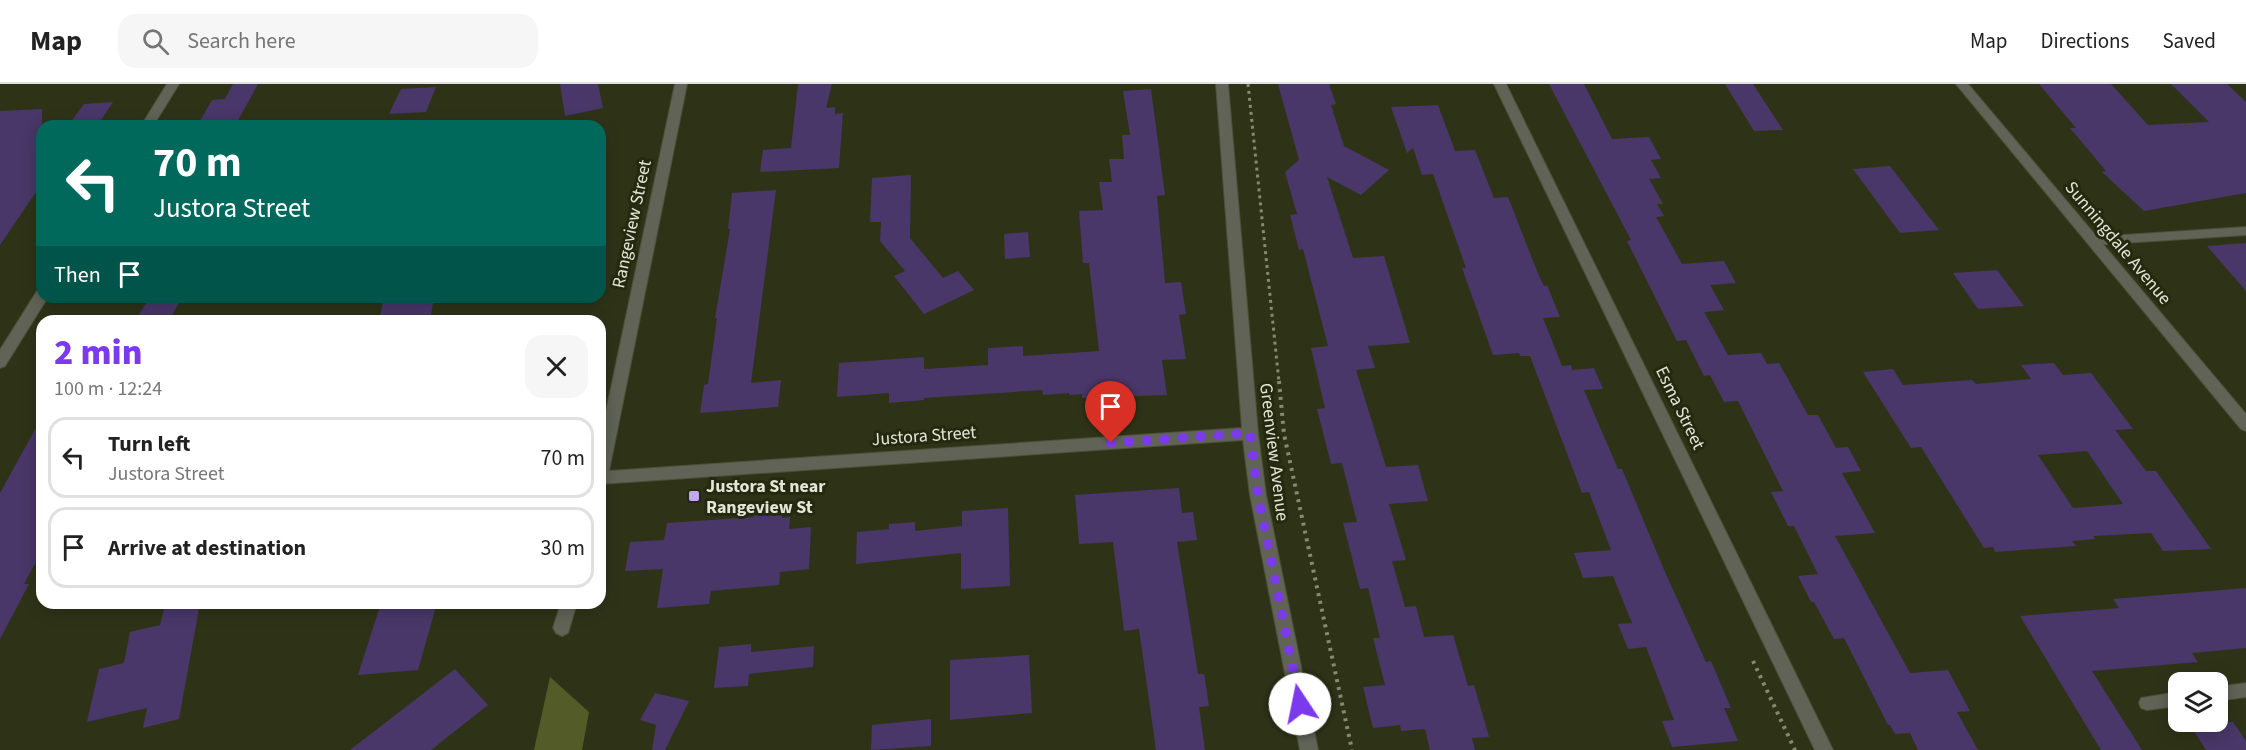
<!DOCTYPE html>
<meta charset="utf-8">
<style>
:root{--surface:#fff;--page:#f6f6f6;--text:#222;--muted:#767676;--line:#e0e0e0;--accent:#7c3aed}
body{margin:0;font-family:"Source Sans 3",sans-serif;background:var(--page);color:var(--text);height:100vh;display:flex;flex-direction:column;font-size:22px;white-space:nowrap}
*{box-sizing:border-box;margin:0}
p{font-size:20px;color:var(--muted)}
.icon{flex:none;width:33px;height:33px;fill:none;stroke:currentColor;stroke-width:2;stroke-linecap:round;stroke-linejoin:round}
.map{position:relative;flex:1;overflow:hidden}
.sheet{position:absolute;left:36px;top:231px;width:570px;height:294px;display:flex;flex-direction:column;background:var(--surface);border-radius:18px;box-shadow:0 3px 15px #0003}
.sheet>*{flex:none}
.guide{position:absolute;left:36px;top:36px;width:570px;height:183px;border-radius:18px;box-shadow:0 3px 15px #0003;background:#00695c;color:#fff;overflow:hidden}
.buttons{position:absolute;left:2168px;top:588px;display:grid;gap:12px}
.buttons a{display:grid;place-items:center;width:60px;height:60px;border-radius:12px;background:var(--surface);box-shadow:0 3px 15px #0003;font-size:30px}
.pin{position:absolute;display:grid;place-items:center;width:51px;height:51px;color:#fff;margin:-62px -26px;border-radius:50% 50% 50% 0;rotate:-45deg;box-shadow:0 0 6px #0007}
.pin .icon{rotate:45deg}
.me{position:absolute;width:66px;margin:-33px;rotate:349deg;stroke-linejoin:round;filter:drop-shadow(0 0 4px #0008)}
.turn{display:flex;align-items:center;gap:21px;height:126px;padding:0 18px;font-size:27px}
.turn .icon{width:78px;height:78px;stroke-width:2.5}
.turn b{display:block;font-size:42px;line-height:51px}
.then{display:flex;align-items:center;height:57px;padding:0 18px;background:#0003;gap:12px;font-size:22px}
.round{display:grid;place-items:center;flex:none;width:63px;height:63px;border-radius:18px;background:var(--page)}
.summary{display:flex;align-items:center;justify-content:space-between;height:102px;padding:0 18px}
h1{font-size:36px;font-weight:800;line-height:45px;color:var(--accent)}
ul{padding:0;list-style:none}
li{display:flex;align-items:center;gap:18px;height:81px;margin:0 12px 9px;padding:0 6px;border:3px solid var(--line);border-radius:18px}
li div{flex:1}
li b{display:block;font-size:22px}
li em{font-style:normal}
header{display:flex;align-items:center;gap:36px;box-sizing:border-box;height:84px;padding:0 30px;background:var(--surface);border-bottom:2px solid var(--line)}
header strong{font-size:28px}
nav{display:flex;gap:33px;margin-inline-start:auto;font-size:21px}
.search{width:420px;height:54px;background:var(--page);display:flex;align-items:center;gap:15px;box-sizing:border-box;padding:0 21px;border-radius:18px;color:var(--muted);font-size:22px}
.map>svg:first-child{display:block}
.green{fill:#535c28}
.building{fill:#483768;fill-rule:evenodd}
.lines{fill:none;stroke-linecap:round;stroke-linejoin:round}
.service-casing{stroke:#4b5036;stroke-width:2}
.minor-casing{stroke:#4b5036;stroke-width:2}
.path-far1{stroke:#868a75;stroke-width:3;stroke-dasharray:3 4;stroke-linecap:butt}
.path{stroke:#868a75;stroke-width:4;stroke-dasharray:3 5;stroke-linecap:butt}
.service{fill:#606356;fill-rule:evenodd}
.minor{fill:#606356;fill-rule:evenodd}
.route{stroke:#7c3aed;stroke-width:10;stroke-dasharray:0 18}
.poi-dot{fill:#c0a8f3;stroke:#25290f;stroke-width:2}
.labels{text-anchor:middle;dominant-baseline:central;stroke-width:6;stroke-linejoin:round;paint-order:stroke}
.street-label{font-size:18px;fill:#e3e6d6;stroke:#25290f}
.poi-label{font-size:18px;font-weight:bold;fill:#e3e6d6;stroke:#25290f;text-anchor:start}
</style>
<header>
<strong>Map</strong>
<div class="search"><svg class="icon" aria-label="search" viewBox="0 0 24 24"><circle cx="10" cy="10" r="6"/><path d="M15 15l6 6"/></svg>Search here</div>
<nav><a>Map</a><a>Directions</a><a>Saved</a></nav>
</header>
<div class="map">
<svg width="2246" height="666" viewBox="0 0 2246 666">
<rect width="100%" height="100%" fill="#2e3318"/>
<!-- green -->
<path class="green" d="M550,593L589,628L582,666H534Z"/>
<!-- building -->
<g class="building">
<path d="M233,0H258L235,42H197L212,16L225,15Z"/>
<path d="M560,0H598L603,24L565,32Z"/>
<path d="M798,0H832L826,24L835,23V30L843,29L839,84L760,88L763,66L791,64Z"/>
<path d="M1278,0H1329L1336,20L1331,21L1344,62L1389,86L1361,111L1327,93L1353,174L1384,172L1410,259L1368,262L1375,284L1356,286L1386,383L1418,381L1428,417L1389,420L1406,476L1392,477L1405,523L1416,522L1424,553L1453,551L1468,602L1474,601L1489,653L1472,654L1475,666H1430L1425,645L1401,647L1400,641L1373,644L1363,603L1385,601L1373,554H1380L1368,504L1360,505L1343,439L1357,438L1342,379L1331,380L1317,325L1325,324L1311,264L1328,262L1303,165L1299,166L1290,131L1297,130L1285,88L1299,76Z"/>
<path d="M1549,0H1584L1612,55L1649,53L1661,75L1651,76L1661,94L1649,95L1663,120H1657L1664,132L1656,133L1682,180L1724,177L1736,199L1710,201L1724,226L1704,228L1728,271L1761,269L1767,280L1779,279L1808,331H1818L1836,364L1848,363L1861,387L1842,389L1875,449L1835,452L1910,589L1948,586L1970,627L1957,628L1978,666H1918L1910,649L1895,650L1890,641H1888L1844,554L1834,555L1814,518H1811L1798,492L1818,490L1794,442H1788L1771,408L1783,407L1738,317L1724,318L1710,291L1704,292L1686,256L1677,257L1627,157L1631,156Z"/>
<path d="M1725,0H1753L1783,46L1754,47Z"/>
<path d="M2039,0H2111L2148,41L2209,38L2171,0H2227L2246,18V109L2144,127L2102,88L2106,87L2070,44H2076Z"/>
<path d="M436,3L426,28L389,30L401,5Z"/>
<path d="M1151,5L1165,111L1157,112L1165,199L1181,198L1186,230L1179,231L1186,275L1162,276L1167,311L1082,314V310L1069,311V309L1043,311L1042,306L924,314V316L889,319V309L837,313L839,279L924,273V285L988,281V264L1023,262V272L1099,267L1089,179H1083L1079,127L1103,126L1099,98H1112L1109,75H1124L1122,51H1130L1123,7Z"/>
<path d="M113,18L97,42H68L84,20Z"/>
<path d="M1438,21L1455,67L1475,66L1494,114L1508,113L1539,192L1544,202L1547,201L1560,233L1543,234L1562,282L1571,281L1572,286L1594,284L1603,305L1584,306L1618,385H1622L1665,488L1706,578L1711,577L1731,624H1724L1738,657L1672,663L1662,637L1674,636L1646,563L1628,565L1618,540L1632,539L1613,492L1583,494L1574,469L1611,466L1589,408L1582,409L1530,272H1520L1519,269L1493,271L1462,184H1466L1433,90L1422,91L1413,64L1407,69L1391,23Z"/>
<path d="M42,25V108H36L0,161V27Z"/>
<path d="M1890,82L1939,146L1900,149L1853,85Z"/>
<path d="M911,91L910,154L943,194L958,187L974,206L924,230L894,192L905,187L880,157L881,138H870L872,94Z"/>
<path d="M776,106L751,299L781,296L778,323L700,329L704,301L708,300L717,234H715L730,145H728L732,109Z"/>
<path d="M1028,148L1030,173L1005,175L1004,150Z"/>
<path d="M2246,159V207L2207,162Z"/>
<path d="M1997,186L2024,222L1978,225L1953,189Z"/>
<path d="M150,213H182L169,237H135Z"/>
<path d="M384,213H434L430,237H379Z"/>
<path d="M2054,279L2063,291L2091,289L2133,345L2115,346L2146,387H2156L2211,465L2163,467L2151,449L2093,452L2095,455L2072,457L2076,462L1995,468L1993,463L1984,464L1921,363L1911,364L1863,288L1893,285L1903,301L1972,296L1976,300L2031,295L2021,281ZM2087,367L2123,420L2073,424L2038,371Z"/>
<path d="M42,333V467L24,500H29L0,555V409Z"/>
<path d="M1179,404L1182,429L1193,428L1197,456L1177,458L1198,590H1204L1209,622L1199,623L1205,666H1156L1139,545L1124,547L1113,458L1079,460L1075,411Z"/>
<path d="M783,423L782,434L790,433L789,445L811,443L809,485L780,488L779,501L711,507L709,520L657,524L663,485L625,487L630,458L664,456L667,439L754,433V425Z"/>
<path d="M1008,424L1010,502L961,505V469L856,480L857,448L889,445V440L915,438V447L962,442V427Z"/>
<path d="M2246,504V564L2192,569L2198,578L2092,587L2142,666H2101L2020,532L2119,524L2113,515Z"/>
<path d="M188,519H200L179,635L143,644L147,624L87,638L99,585L124,579L130,548L160,541L164,525Z"/>
<path d="M381,519H437L418,586L358,591Z"/>
<path d="M751,560V568L814,562L813,583L749,590L748,602L714,604L719,563Z"/>
<path d="M1029,571L1032,629L950,636V576Z"/>
<path d="M455,585L488,621L431,666H350Z"/>
<path d="M655,609L689,617L665,666H652L656,641L640,636Z"/>
<path d="M931,635V662L871,666L872,641Z"/>
<path d="M2204,638H2233L2246,657V666H2206L2192,644L2208,642Z"/>
</g>
<g class="lines">
<defs>
<g id="service">
<path d="M2246,143V151L2093,161L2087,157L2093,153Z"/>
<path d="M2246,599V613L2217,617V603Z"/>
<path d="M2178,608V622L2147,626L2141,624L2139,619L2141,614Z"/>
</g>
<g id="minor">
<path d="M167,0H179L153,42H141Z"/>
<path d="M675,0H687L609,387L1242,344L1216,0H1228L1258,349L1266,411L1318,666H1300L1250,411L1243,356L600,400V356Z"/>
<path d="M1494,0H1506L1833,666H1815Z"/>
<path d="M1956,0H1968L2246,330V347L2241,345Z"/>
<path d="M42,206V213H48L5,282L0,284V266L37,207Z"/>
<path d="M561,519H577L568,549L562,552L556,549L553,544Z"/>
</g>
</defs>
<!-- service casing -->
<use href="#service" class="service-casing"/>
<!-- minor casing -->
<use href="#minor" class="minor-casing"/>
<!-- path-far1 -->
<path class="path-far1" d="M1248,0L1279,298"/>
<!-- path -->
<g class="path">
<path d="M1279,297L1284,350L1352,666"/>
<path d="M1753,577L1795,666"/>
</g>
<!-- service -->
<use href="#service" class="service"/>
<!-- minor -->
<use href="#minor" class="minor"/>
</g>
<g class="lines">
<!-- route -->
<path class="route" d="M1111,359L1250,349L1258,411L1300,620"/>
</g>
<!-- markers -->
<rect class="poi-dot" x="688" y="406" width="12" height="12" rx="3"/>
<g class="labels">
<!-- street labels -->
<g class="street-label">
<text transform="translate(632 140) rotate(-78)">Rangeview Street</text>
<text transform="translate(2118 159) rotate(50)">Sunningdale Avenue</text>
<text transform="translate(1680 324) rotate(64)">Esma Street</text>
<text transform="translate(924 352) rotate(-4)">Justora Street</text>
<text transform="translate(1274 368) rotate(83)">Greenview Avenue</text>
</g>
<!-- poi labels -->
<g class="poi-label">
<text x="706" y="402">Justora St near<tspan x="706" dy="21">Rangeview St</tspan></text>
</g>
</g>
</svg>
<div class="buttons">
<a><svg class="icon" aria-label="layers" viewBox="0 0 24 24"><path d="M12 4l9 5-9 5-9-5zM3 14l9 5 9-5"/></svg></a>
</div>
<div class="pin" style="left:1111px;top:359px;background:#d93025"><svg class="icon" aria-label="arrive" viewBox="0 0 24 24"><path d="M6 21V4h12l-3 4 3 4H6"/></svg></div>
<svg class="me" style="left:1300px;top:620px" viewBox="-20 -20 40 40"><circle r="19" fill="#fff"/><path d="M0-13L10 11 0 6-10 11z" fill="#7c3aed"/></svg>
<div class="guide">
<div class="turn"><svg class="icon" aria-label="left" viewBox="0 0 24 24"><path d="M17 20v-9H6M10 6l-5 5 5 5"/></svg><div><b>70 m</b>Justora Street</div></div>
<div class="then">Then<svg class="icon" aria-label="arrive" viewBox="0 0 24 24"><path d="M6 21V4h12l-3 4 3 4H6"/></svg></div>
</div>
<section class="sheet">
<div class="summary"><div><h1>2 min</h1><p>100 m · 12:24</p></div><a class="round"><svg class="icon" aria-label="close" viewBox="0 0 24 24"><path d="M6 6l12 12M18 6L6 18"/></svg></a></div>
<ul>
<li><svg class="icon" aria-label="left" viewBox="0 0 24 24"><path d="M17 20v-9H6M10 6l-5 5 5 5"/></svg><div><b>Turn left</b><p>Justora Street</p></div><em>70 m</em></li>
<li><svg class="icon" aria-label="arrive" viewBox="0 0 24 24"><path d="M6 21V4h12l-3 4 3 4H6"/></svg><div><b>Arrive at destination</b></div><em>30 m</em></li>
</ul>
</section>
</div>
